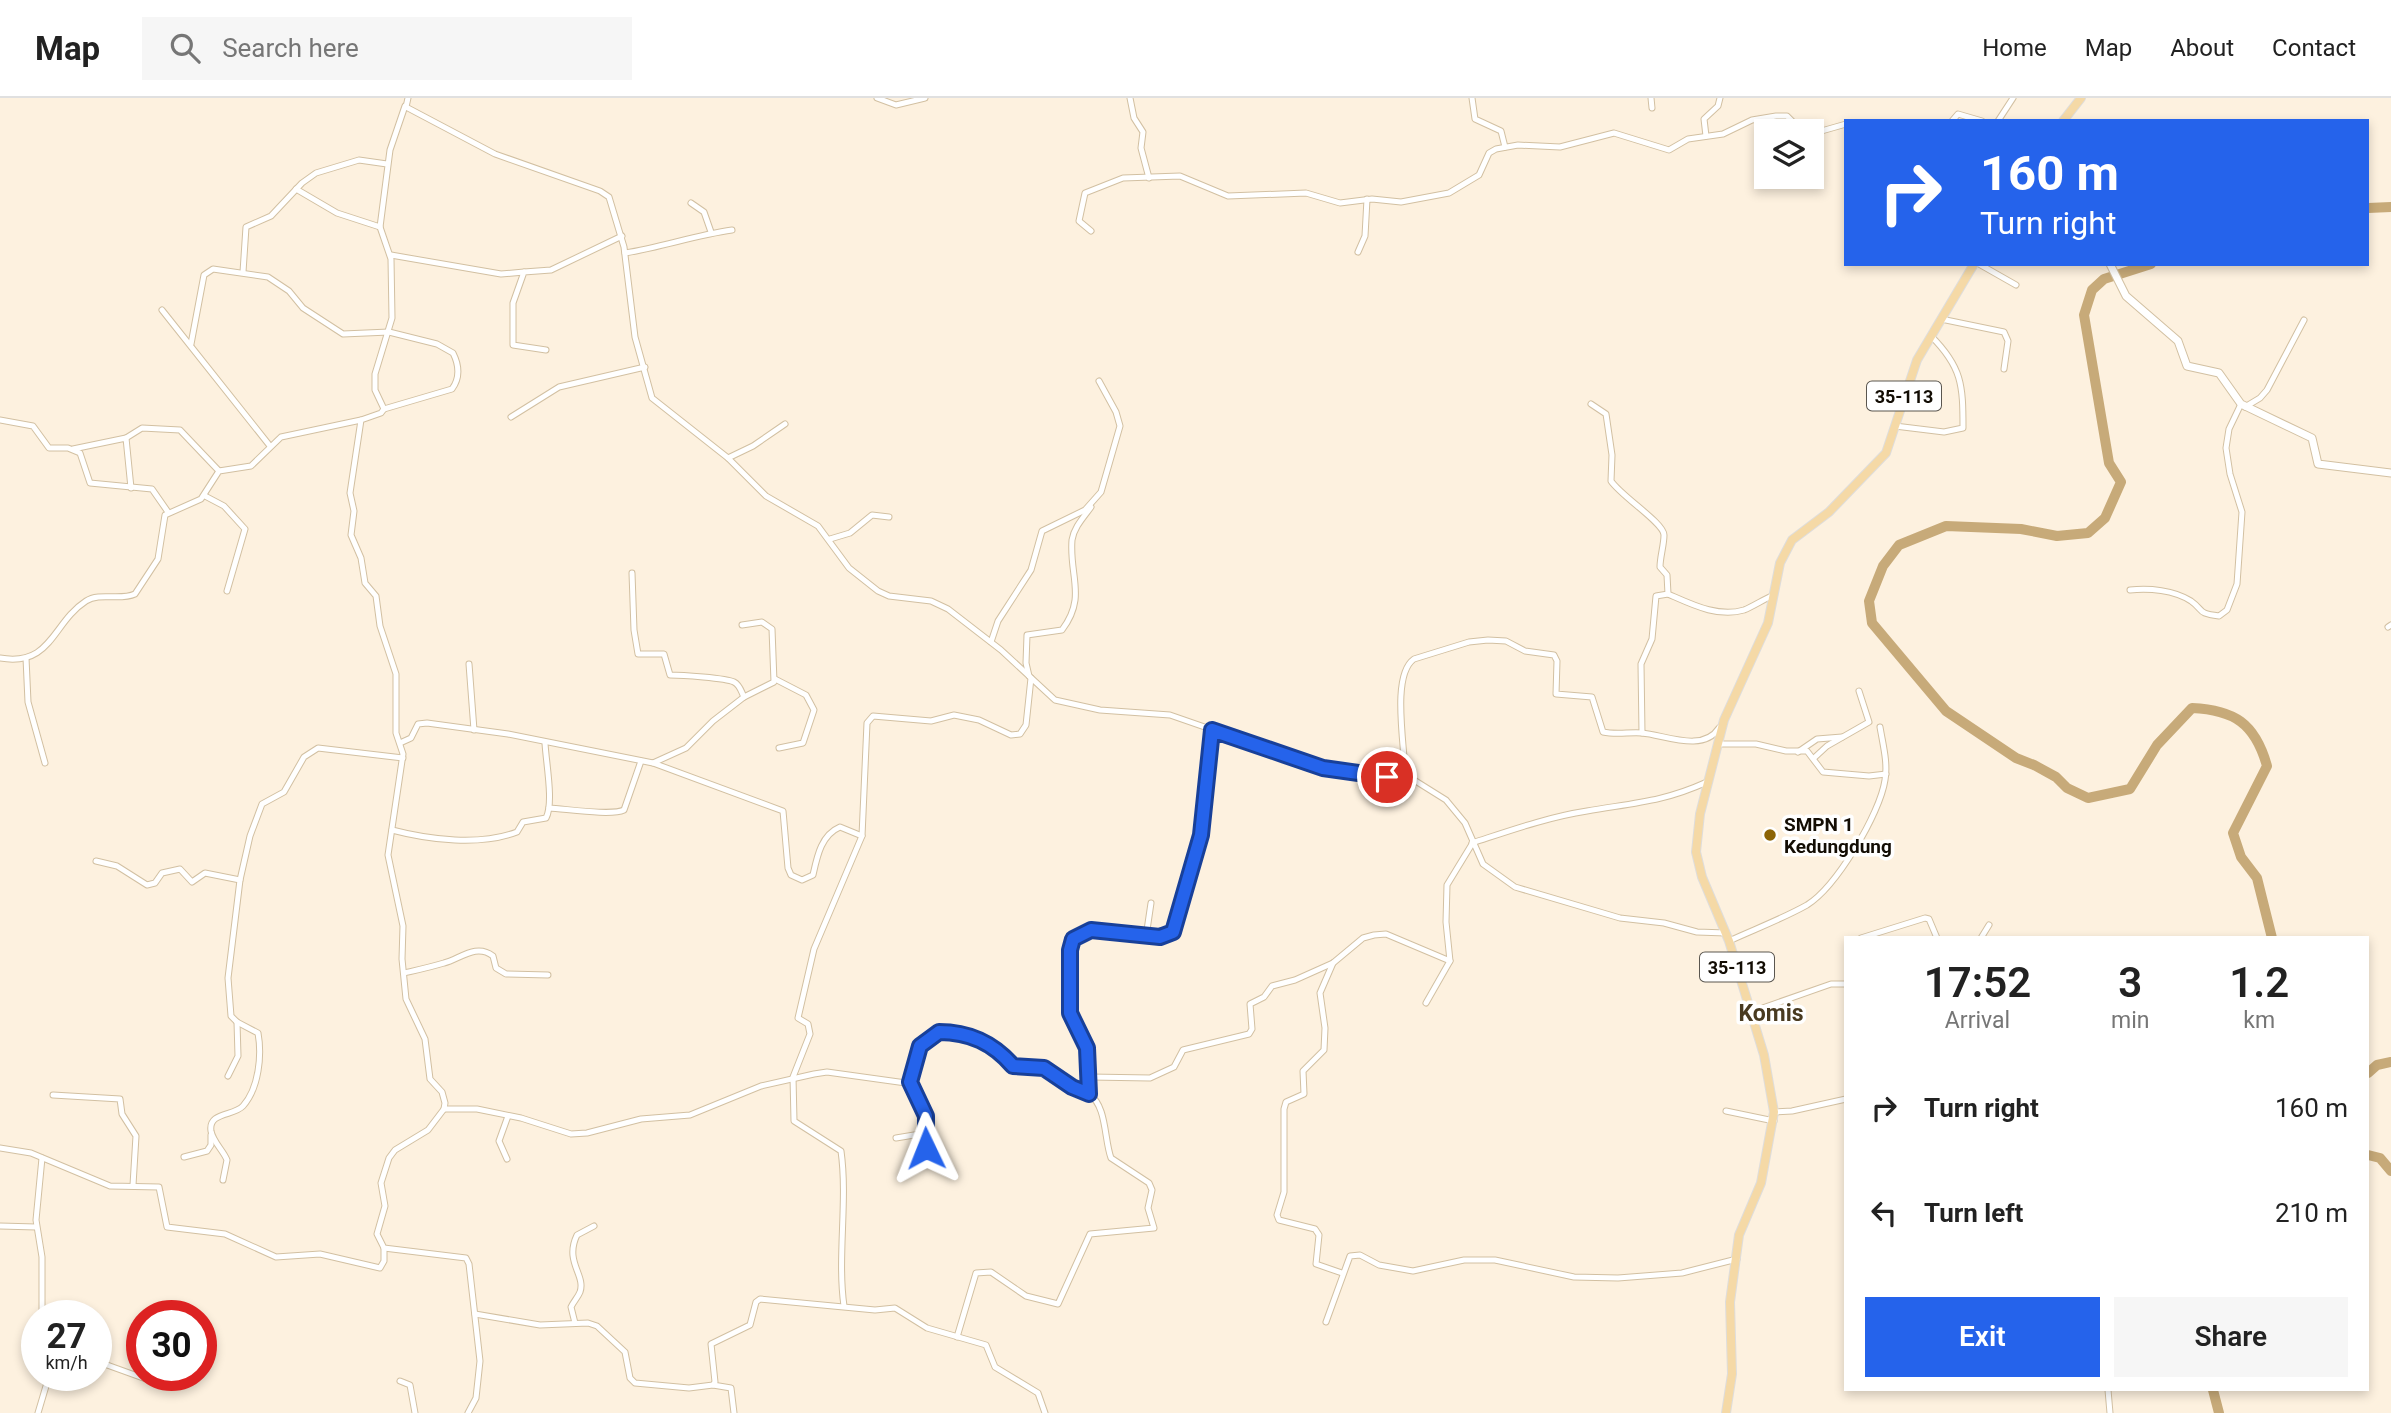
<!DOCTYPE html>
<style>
:root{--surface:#fff;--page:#f6f6f6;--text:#222;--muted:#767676;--line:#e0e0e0;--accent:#2563eb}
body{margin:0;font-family:Roboto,sans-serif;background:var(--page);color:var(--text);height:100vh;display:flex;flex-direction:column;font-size:26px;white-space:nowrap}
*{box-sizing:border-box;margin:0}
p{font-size:23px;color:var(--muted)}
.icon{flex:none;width:38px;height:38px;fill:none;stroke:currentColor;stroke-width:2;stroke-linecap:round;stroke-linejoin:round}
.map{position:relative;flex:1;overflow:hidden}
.sheet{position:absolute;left:1844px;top:838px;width:525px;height:455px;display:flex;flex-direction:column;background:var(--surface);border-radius:0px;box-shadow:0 4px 10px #0003}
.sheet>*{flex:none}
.banner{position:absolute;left:1844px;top:21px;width:525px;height:147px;border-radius:0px;box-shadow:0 4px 10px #0003;background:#2563eb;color:#fff;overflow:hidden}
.fabs{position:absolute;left:1754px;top:21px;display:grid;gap:14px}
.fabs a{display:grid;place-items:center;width:70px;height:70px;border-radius:0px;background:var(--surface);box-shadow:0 4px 10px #0003;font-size:35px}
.speed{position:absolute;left:21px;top:1202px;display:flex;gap:14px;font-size:35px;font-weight:700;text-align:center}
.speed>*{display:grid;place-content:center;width:91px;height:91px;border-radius:50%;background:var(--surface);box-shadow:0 4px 10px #0003;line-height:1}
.speed small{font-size:18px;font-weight:400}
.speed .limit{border:10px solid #d22;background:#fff;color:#111}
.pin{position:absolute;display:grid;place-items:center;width:60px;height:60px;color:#fff;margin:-30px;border:4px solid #fff;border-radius:50%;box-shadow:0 2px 7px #0007}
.me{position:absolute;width:77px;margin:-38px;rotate:358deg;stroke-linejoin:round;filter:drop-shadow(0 0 5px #0008)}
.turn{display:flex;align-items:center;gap:24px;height:147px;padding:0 21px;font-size:32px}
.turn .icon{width:91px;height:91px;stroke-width:2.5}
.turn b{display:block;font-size:49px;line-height:60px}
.eta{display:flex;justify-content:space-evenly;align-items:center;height:119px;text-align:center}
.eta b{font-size:42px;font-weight:600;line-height:49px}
.action{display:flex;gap:14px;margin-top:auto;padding:14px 21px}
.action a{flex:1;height:80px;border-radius:0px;background:var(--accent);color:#fff;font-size:28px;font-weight:600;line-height:80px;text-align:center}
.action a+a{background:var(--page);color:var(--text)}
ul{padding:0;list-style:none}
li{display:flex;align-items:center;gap:21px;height:105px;padding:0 21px}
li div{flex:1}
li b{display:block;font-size:26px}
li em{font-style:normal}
header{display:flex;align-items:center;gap:42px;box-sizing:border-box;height:98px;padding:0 35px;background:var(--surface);border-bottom:2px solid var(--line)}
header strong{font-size:33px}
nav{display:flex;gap:38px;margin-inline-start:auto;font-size:24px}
.search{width:490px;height:63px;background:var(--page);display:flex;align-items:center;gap:18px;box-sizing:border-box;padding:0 24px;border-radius:0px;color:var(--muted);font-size:26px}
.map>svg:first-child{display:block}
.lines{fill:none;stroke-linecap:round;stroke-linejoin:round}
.river{stroke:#c7aa79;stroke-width:10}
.street-casing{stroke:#d2c0a2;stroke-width:7}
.secondary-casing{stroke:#d2c0a2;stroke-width:9}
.primary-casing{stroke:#dedddc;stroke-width:10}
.street{stroke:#fff;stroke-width:5}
.secondary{stroke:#fff;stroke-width:7}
.primary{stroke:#f5d9a6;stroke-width:8}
.route-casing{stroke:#184099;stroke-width:18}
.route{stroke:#2563eb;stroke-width:12}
.poi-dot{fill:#8c6406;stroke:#fff;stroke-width:2.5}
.labels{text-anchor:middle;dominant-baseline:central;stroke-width:7;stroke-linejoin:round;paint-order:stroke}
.shield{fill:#fff;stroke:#5a564f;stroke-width:2}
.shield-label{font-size:18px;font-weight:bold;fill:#130d04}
.poi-label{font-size:19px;font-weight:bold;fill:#130d04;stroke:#fff;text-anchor:start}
.quarter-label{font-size:23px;font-weight:bold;fill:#493a20;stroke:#fff}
</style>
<header>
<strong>Map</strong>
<div class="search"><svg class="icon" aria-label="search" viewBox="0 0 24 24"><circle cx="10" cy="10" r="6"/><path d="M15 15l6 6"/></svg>Search here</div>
<nav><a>Home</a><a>Map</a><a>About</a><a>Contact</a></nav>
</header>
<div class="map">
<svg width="2391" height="1315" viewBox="0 0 2391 1315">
<rect width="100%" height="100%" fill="#fdf1df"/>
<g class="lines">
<!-- river -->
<g class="river">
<path d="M2368,110L2391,109"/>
<path d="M2151,166L2104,181L2092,192L2084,217L2109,365L2121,384L2105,420L2088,435L2057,438L2021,431L1946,428L1899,447L1883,468L1869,503L1872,525L1946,613L2016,660L2034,667L2056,679L2067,690L2088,700L2130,691L2157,647L2192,610C2234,612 2255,625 2267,668L2233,735L2241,759L2257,780L2272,840"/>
<path d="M2368,975L2377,967L2391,964"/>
<path d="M2368,1057L2380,1060L2391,1073"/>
<path d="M2213,1292L2219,1315"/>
</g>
<defs>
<g id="street">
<path d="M408,0L406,9L495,56L600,93L609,99L624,149L635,239L652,300L728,360L766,398L818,428L849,470L878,493L889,498L931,503L948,511L1001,552L1055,602L1100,612L1170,617L1323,670L1414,682L1446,702L1465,725L1483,766L1515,789L1620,820L1664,825L1697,834L1726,835"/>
<path d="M877,0L896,7L925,0"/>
<path d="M1130,0L1134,20L1143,34L1141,50L1149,80"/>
<path d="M1472,0L1475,21L1501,33L1505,49"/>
<path d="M1651,0L1652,10"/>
<path d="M405,8L390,52L380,129L391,161L392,220L375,276V292L384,311L381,315L361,322L350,395L354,413L351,437L361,460L365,485L376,498L380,528L396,576V635L403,656L388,757L403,828L402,861L406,901L425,941L430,981L442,994L445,1005L444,1011L428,1032L395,1052L389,1060L381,1085L385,1108L377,1136L384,1150L466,1160L469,1166L480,1263L476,1300L468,1315"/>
<path d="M1952,23L1958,16L1982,23"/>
<path d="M1998,23L2013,0"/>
<path d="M1811,36L1846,26"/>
<path d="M1706,38L1704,21L1718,8L1720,0"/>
<path d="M296,91L337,115L380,129"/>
<path d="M691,105L704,114L711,134"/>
<path d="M1091,133L1079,123L1085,95L1123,80L1180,78L1228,98L1306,95L1340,105L1372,101L1401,104L1449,95L1479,77L1489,55L1496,51L1518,47L1560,49L1614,35L1669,52L1688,41L1723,36L1752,22L1776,18H1787L1802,33"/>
<path d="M1358,154L1365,138L1367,101"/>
<path d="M625,155C662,149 696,137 732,132"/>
<path d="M391,157L501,176L524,174"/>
<path d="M1979,166L2016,187"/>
<path d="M243,174L246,129L271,118L302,85L316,75L359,62L387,66"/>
<path d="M162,212L270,348"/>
<path d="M1941,221L2004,234L2008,243L2004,271"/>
<path d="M191,246L204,177L213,171L268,179L289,193L303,210L343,236L389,234L437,246L453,255C459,267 460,280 452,291L384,311"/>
<path d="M546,252L513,247V205L524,174L551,172L622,138"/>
<path d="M1591,306L1606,316L1612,357L1611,383C1622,399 1664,425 1664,437C1664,447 1660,459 1660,469L1667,477L1668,496C1691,506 1718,520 1744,512C1754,508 1764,501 1774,497"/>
<path d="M2245,309L2260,300L2267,292L2304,222"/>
<path d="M511,319L559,289L645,269"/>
<path d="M0,322L33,328L49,350H68L80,355L90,385L152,391L168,414"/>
<path d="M1895,328L1944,334L1963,330C1963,287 1962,269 1931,238"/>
<path d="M126,340L142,330L180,332L219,373"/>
<path d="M73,351L126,340L131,390"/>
<path d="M728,360L753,348L785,326"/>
<path d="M205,398L224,408L245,431L227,493"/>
<path d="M830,441L850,435L872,417L889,419"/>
<path d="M632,475L634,532L638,556H664L670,577C681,577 726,580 734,584C740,587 741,593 744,599"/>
<path d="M2130,492C2149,490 2174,492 2191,503C2205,513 2196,515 2219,518L2227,512L2237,486L2242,414L2230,376L2226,350L2229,331L2241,306"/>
<path d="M2388,529L2391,527"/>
<path d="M991,544L998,523L1031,472L1042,433L1085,412L1101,394L1120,328L1116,314L1099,283"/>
<path d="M0,560C52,569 52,525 86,503C100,494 120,503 135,496L158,461L165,417L201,401L219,373L251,368L281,339L361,322"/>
<path d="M26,560L28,604L45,665"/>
<path d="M469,566L474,632"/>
<path d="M1029,578L1026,565L1027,537L1062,532C1087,499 1069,478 1072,442C1074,429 1084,419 1091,409"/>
<path d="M775,581L806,597L814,612L803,645L779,650"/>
<path d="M1642,635L1641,566L1652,541L1656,498L1668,496"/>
<path d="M400,645L411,640L418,626L427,625L508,636L653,665L686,650L713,623L744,599L774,584L772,531L762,524L742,527"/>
<path d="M1717,646H1756L1786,653H1807L1823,674L1869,678L1886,676"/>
<path d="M1798,654L1817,641L1842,639"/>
<path d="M1814,660L1827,648L1869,624L1859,593"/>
<path d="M653,665L783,713L788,770L791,777L802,782L813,777C817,759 821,737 840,729L862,738"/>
<path d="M1405,680C1406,654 1390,578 1414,561L1469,544L1488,542L1506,543L1525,553L1554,557L1557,563L1556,596L1592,599L1603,634C1616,637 1629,634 1642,635C1665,637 1703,655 1719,630"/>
<path d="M549,710C567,711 611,718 624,712L641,663"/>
<path d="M392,732C430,742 480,748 517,734L523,724L546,720C554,705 546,665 545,645"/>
<path d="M1472,745C1509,733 1548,719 1587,713C1633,705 1663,704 1707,684"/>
<path d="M96,763L117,768L147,787L155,785L162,775L180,771L192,784L205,775L240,782"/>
<path d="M1141,838L1147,832L1151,805"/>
<path d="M1861,840L1925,820L1929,821L1937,840"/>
<path d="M1981,840L1989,827"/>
<path d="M1729,843C1755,831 1782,821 1807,807C1836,789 1880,716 1885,682C1888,665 1883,647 1880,629"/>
<path d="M1333,865L1320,895L1325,930L1324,952L1303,973L1304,996L1286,1004L1284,1011V1094L1277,1117L1279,1122L1315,1131L1319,1137L1316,1166L1342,1175"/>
<path d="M404,875C417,872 431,869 444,865C460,861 476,845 493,858L496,870L506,876L548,877"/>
<path d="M1426,905L1450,863L1446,824L1447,787L1472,746"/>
<path d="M1751,914L1831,886H1846"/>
<path d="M228,978L238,958L237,924"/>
<path d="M1090,979L1150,980L1174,969L1183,952L1249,936L1252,931L1250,906L1264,899L1272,888L1295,882L1333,865L1363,840L1374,837L1386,836L1450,863"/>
<path d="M910,983L926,1022L925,1065"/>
<path d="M53,997L120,1001L122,1016L136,1038L133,1087"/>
<path d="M444,1011H477L521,1020L571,1036L587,1035L641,1021L690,1017L761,988L814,976L827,974L906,985C924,973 910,944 939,934C970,935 993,945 1013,968L1044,970L1072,989L1089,996"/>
<path d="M1726,1013L1774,1023"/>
<path d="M1774,1014L1792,1013L1846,1001"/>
<path d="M896,1040L926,1035"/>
<path d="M0,1050L31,1055L110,1088L159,1089L167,1129L225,1136L276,1159L320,1156L380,1170L384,1163V1150"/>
<path d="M184,1059L207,1053L211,1047V1037"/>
<path d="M507,1061L499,1043L508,1018"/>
<path d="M223,1082L227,1062C223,1052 213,1044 211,1033C208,1014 234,1018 243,1008C259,990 262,957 258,935L237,924L231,918L228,880L240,782L250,738L262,706L284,694L304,659L318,650L403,660"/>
<path d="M0,1128L36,1129"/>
<path d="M844,1208C837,1159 848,1103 841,1053L794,1023L793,979L810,936L808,926L798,920L814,851L862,738L867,625L873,618L931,623L954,617L979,622L1011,637L1020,636L1026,627L1031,580"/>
<path d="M475,1216L540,1227L588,1225L597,1228L625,1254L630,1280L635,1285L689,1290L713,1287L715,1284L711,1246L750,1227L756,1204L760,1201L875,1212L895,1210L927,1230L986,1247L995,1269L1038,1295L1045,1315"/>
<path d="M42,1218V1159L36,1122L42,1060"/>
<path d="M1326,1224L1350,1158L1360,1157L1379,1167L1413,1173L1464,1162H1495L1574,1179L1618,1180L1682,1175L1737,1161"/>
<path d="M575,1225L571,1209C574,1203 578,1199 580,1194C586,1177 564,1164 577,1137L594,1128"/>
<path d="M957,1239L976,1175L991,1174L1026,1198L1058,1206L1090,1136L1154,1130L1148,1110L1152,1092L1149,1085L1111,1060C1104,1041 1107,1008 1089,996L1087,950L1070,915V852L1074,841L1092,833L1160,839L1173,834L1201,737L1212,632"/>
<path d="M96,1263L157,1285"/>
<path d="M400,1283L410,1287L415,1315"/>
<path d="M713,1287L731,1290L734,1315"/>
<path d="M2108,1292L2110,1315"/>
<path d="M38,1315L49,1278"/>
</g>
<path id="secondary" d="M2110,166L2126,198L2178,243L2187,268L2219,275L2241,306L2312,340L2318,366L2391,375"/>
<g id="primary">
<path d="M2063,23L2081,0"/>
<path d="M1726,1315L1732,1276L1730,1204L1739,1137L1761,1085L1774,1014L1764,957L1729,843L1702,779L1696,754L1700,716L1724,622L1768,525L1780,465L1792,442L1829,414L1886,355L1917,262L1974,166"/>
</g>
</defs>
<!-- street casing -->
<use href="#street" class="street-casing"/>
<!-- secondary casing -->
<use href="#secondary" class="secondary-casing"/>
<!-- primary casing -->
<use href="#primary" class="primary-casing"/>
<!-- street -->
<use href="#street" class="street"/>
<!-- secondary -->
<use href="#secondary" class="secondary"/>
<!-- primary -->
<use href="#primary" class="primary"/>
</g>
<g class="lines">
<defs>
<path id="route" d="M926,1050V1018L910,984L920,948L939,934C970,934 993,945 1013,968L1044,970L1072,989L1089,996L1087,950L1070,915V852L1073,841L1091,832L1160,839L1173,834L1201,737L1212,632L1323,670L1387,679"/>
</defs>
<!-- route casing -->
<use href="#route" class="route-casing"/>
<!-- route -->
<use href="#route" class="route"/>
</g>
<!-- markers -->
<circle class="poi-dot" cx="1770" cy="737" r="7"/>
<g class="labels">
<!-- shield labels -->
<g class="shield">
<rect x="1867" y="283.5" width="74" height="29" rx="5"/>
<rect x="1700" y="854.5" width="74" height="29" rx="5"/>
</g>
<g class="shield-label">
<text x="1904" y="298">35-113</text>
<text x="1737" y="869">35-113</text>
</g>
<!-- poi labels -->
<g class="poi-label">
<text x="1784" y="726">SMPN 1<tspan x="1784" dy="22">Kedungdung</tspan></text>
</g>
<!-- quarter labels -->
<g class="quarter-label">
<text x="1771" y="915">Komis</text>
</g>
</g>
</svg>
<div class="fabs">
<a><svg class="icon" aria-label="layers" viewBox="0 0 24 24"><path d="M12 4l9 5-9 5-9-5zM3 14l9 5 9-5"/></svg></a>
</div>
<div class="speed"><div>27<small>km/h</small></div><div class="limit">30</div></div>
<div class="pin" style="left:1387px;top:679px;background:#d93025"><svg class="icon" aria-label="arrive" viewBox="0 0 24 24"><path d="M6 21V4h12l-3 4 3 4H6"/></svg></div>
<svg class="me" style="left:926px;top:1050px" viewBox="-20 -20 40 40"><path d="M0-17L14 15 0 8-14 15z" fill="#2563eb" stroke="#fff" stroke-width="4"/></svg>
<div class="banner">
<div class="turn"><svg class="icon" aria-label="right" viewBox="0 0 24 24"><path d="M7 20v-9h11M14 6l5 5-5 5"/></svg><div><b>160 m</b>Turn right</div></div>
</div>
<section class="sheet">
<div class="eta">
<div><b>17:52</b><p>Arrival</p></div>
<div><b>3</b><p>min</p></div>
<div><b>1.2</b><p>km</p></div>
</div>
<ul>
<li><svg class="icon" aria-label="right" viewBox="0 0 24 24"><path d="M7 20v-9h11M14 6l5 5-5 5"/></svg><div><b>Turn right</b></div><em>160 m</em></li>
<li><svg class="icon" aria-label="left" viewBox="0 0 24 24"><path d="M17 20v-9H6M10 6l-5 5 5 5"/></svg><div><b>Turn left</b></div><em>210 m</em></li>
</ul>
<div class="action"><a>Exit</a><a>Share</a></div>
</section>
</div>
